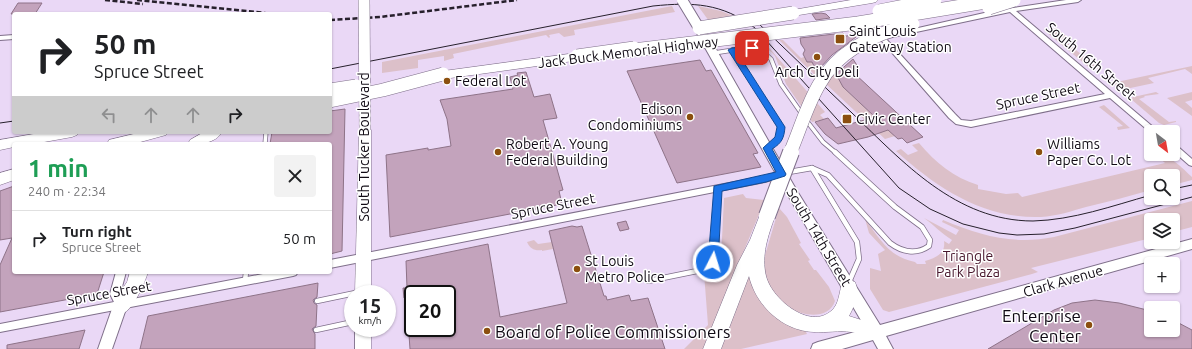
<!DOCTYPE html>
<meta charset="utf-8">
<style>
:root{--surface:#fff;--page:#f2f2f2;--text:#202124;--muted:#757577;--line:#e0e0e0}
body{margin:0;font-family:Ubuntu,sans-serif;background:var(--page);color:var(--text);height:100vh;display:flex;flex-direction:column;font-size:15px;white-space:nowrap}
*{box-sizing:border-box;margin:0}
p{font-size:13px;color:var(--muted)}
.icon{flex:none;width:22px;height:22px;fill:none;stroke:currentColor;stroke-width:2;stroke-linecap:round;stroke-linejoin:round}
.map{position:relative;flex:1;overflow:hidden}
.details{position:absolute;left:12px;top:142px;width:320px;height:132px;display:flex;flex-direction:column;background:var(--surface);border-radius:4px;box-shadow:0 1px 3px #0004}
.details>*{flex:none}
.banner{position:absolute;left:12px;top:12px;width:320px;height:122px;border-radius:4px;box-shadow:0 1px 3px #0004;background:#fff;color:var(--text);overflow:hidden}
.needle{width:26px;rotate:149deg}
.tools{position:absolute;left:1144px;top:125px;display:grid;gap:8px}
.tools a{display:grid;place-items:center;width:36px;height:36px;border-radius:4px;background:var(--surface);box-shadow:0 1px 3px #0004;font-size:20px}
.speed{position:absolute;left:344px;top:285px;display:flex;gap:8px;font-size:20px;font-weight:700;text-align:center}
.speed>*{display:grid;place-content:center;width:52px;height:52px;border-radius:50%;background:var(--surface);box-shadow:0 1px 3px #0004;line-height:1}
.speed small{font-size:10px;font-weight:400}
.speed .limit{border:2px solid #111;border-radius:6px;background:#fff;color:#111}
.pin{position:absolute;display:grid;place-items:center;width:34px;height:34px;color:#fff;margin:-17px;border-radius:8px;box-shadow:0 2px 6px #0006}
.me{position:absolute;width:44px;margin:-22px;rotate:5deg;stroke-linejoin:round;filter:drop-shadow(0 0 3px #0008)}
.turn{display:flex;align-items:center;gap:14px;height:84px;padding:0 16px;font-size:18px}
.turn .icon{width:52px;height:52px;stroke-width:2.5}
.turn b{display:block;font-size:28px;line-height:34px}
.lanes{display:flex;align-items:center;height:38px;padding:0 16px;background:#0003;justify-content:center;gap:20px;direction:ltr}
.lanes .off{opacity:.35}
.round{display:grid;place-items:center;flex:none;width:42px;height:42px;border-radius:4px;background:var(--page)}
.overview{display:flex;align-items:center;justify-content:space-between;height:68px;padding:0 16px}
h1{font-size:24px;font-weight:700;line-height:30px;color:#1e9e55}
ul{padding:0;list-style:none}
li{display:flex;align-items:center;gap:12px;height:56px;padding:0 16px;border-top:1px solid var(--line)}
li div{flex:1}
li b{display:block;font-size:15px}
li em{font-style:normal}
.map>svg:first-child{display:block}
.green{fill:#dcc0c9}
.building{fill:#c3a3bc;stroke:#8e7388}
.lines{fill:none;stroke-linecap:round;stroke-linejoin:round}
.lane-far1-casing{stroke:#7f6f8a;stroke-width:5}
.lane-casing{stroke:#7f6f8a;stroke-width:6}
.street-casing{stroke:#7f6f8a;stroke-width:2}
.secondary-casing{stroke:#7f6f8a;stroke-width:2}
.primary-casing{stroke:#7f6f8a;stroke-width:1}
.highway-casing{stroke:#7f6f8a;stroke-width:1}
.lane-far1{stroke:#fff;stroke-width:3.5}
.lane{stroke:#fff;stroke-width:4.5}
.street{fill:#fff;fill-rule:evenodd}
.secondary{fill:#fff;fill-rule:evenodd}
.primary{fill:#fff;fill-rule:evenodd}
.highway{fill:#fff;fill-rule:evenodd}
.tram{stroke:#27202c;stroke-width:1}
.rail{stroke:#27202c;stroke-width:2.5;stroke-dasharray:5 2.5;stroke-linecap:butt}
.secondary-bridge-casing{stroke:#7f6f8a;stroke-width:12;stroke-linecap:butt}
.primary-bridge-casing{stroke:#7f6f8a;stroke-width:12;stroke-linecap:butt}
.highway-bridge-far1-casing{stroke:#7f6f8a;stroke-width:14;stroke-linecap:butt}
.highway-bridge-casing{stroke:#7f6f8a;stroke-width:18;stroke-linecap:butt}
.secondary-bridge{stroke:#fff;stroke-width:10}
.primary-bridge{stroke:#fff;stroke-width:11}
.highway-bridge-far1{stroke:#fff;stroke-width:13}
.highway-bridge{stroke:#fff;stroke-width:16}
.route{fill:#1a73e8;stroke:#114b97}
.poi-dot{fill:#8b4f0e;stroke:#fff;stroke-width:1.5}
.labels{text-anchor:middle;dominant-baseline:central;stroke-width:3;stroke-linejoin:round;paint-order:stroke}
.poi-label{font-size:14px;fill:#100a14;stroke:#fff;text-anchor:start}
.street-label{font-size:14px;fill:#100a14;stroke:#fff}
.park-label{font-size:14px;fill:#48172d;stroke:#fff}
.near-poi-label{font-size:17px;fill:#100a14;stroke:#fff;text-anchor:end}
</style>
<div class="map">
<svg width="1192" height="349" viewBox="0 0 1192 349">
<rect width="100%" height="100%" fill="#ead8f6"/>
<!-- green -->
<g class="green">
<path d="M672,6L675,12L574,30L575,35L564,37L559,33L549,35L550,37L549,38L546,35L453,54L454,58L444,61V56L418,60V68L382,73V62Z"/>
<path d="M698,6L721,11L738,18L709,21Z"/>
<path d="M1056,28L1070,39L1065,41L1099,69H1091L1045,31Z"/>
<path d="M779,40H783L801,58L804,57L807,62H812L815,68H825L818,78Z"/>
<path d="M764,42L825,112L820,115L824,119L812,122L786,84L775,56C767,46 759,45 747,44Z"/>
<path d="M1192,66V74L1185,69L1148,78L1154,83L1121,90L1112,83Z"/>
<path d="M835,71L843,87L895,136L885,139L826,84Z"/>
<path d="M1156,92L1159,94L1144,96L1145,97L1139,99L1169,122L1176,121V122L1164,125L1159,123L1131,99L1133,97Z"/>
<path d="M1192,92V100L1185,102L1192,108V116L1167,98Z"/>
<path d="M1104,105L1130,128L1118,130L1117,127L1123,126L1099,107Z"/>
<path d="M919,143C936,163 953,177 978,185V189L1006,194L1018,193L1022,197L1165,163L1155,154C1170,154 1182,168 1192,177V180L1173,185V176H1151V190C1129,196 1108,202 1086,207C1072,211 1057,216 1041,217C983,219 937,188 896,151L901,149L908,155L918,151L912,145Z"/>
<path d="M743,194L746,198L765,200L703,349H684L708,325L704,273L716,268L721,259L724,198Z"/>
<path d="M1192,201V227L1173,232V220H1151V238L1031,268L1038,272L1032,274L889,312L883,310L870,289V268L881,271L878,254L885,250L869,233L865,219C880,239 889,257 915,262L917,264H926L925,261C935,258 946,254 944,241L949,244L952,240C942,234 934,225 924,218L956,235L959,230L942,222L943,220C981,236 1014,245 1054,237Z"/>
<path d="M779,208L787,217L801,243L799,244L810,260L808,261L814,270H816L829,287L835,301C829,320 803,316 789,308C784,305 777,299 772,294C766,287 762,272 763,262Z"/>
<path d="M534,240L538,244L552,242L553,249L542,251V250C535,251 530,249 527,242Z"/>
<path d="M747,276L751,278L804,328L807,334L741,349H720Z"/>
</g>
<!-- building -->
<g class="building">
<path d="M18,3H42L35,14H11Z"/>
<path d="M821,13L826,14L830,18L816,20L812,14Z"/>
<path d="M843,33L846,36L855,35L856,37L832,55L820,68H815L812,62H807L803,54L805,50L801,44L800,38Z"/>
<path d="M853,59L858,67L855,74L923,137L907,143L902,138L898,139L888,130L868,137L838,144L825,134L815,122L828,118L836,128L875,117L843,87L836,74Z"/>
<path d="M700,60L706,71L711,70L758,153L753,154L761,167L677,183L627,71Z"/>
<path d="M526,72L534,97L550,94L557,118L543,120L563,190L559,191L562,204L390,237L386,155L428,148V150L451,146L447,119L440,100L513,89L510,77L518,75L517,73Z"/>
<path d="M345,109L342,251L330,254V144H270L272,132H330V111Z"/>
<path d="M14,186V272H104L97,294L0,312V265L12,238L0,240V191Z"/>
<path d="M626,221L629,229L620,231L617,223Z"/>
<path d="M572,226L577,227L582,226L604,296H606L607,300L629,295L631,301L648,298L665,349H410L409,335L447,328V294H413V296L404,298L403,288H407L406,261L488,244L500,317L567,303L549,231Z"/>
<path d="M318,283L317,297L313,300L314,303L317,305L316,326L312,329L315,334V349H140L148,316Z"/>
<path d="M1095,300L1119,303L1151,311V330H1173V320L1192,330V349H988L1054,310L1072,303Z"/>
<path d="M85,330L79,349H7V345Z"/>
</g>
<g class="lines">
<defs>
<g id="lane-far1">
<path d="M732,50L781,127C781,138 776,143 767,147"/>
<path d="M714,53L746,48L762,51L771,59L781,84L802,114"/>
<path d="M806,120L823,142L836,153"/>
<path d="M265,144L266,132"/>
</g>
<g id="lane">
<path d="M812,168L857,242L859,259L849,282"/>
<path d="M789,172L812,168L828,175L890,243C902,252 916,255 929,246L930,240L922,227L895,207L835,152"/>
<path d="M245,281L246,272"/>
<path d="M648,281L702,270L707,268L713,262L717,188"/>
<path d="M317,301L360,292"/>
<path d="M316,330L353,322"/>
</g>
<g id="street">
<path d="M1066,0H1081L1078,2L1016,11L1159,132L1151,133L1110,98L971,127L956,124L949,118L881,40L883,36L993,11ZM1010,12L1105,94L971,121L961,120L955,114L887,40L888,38Z"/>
<path d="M14,35V39L0,40V36Z"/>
<path d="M1173,144L1176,145L1192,159V166L1189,165L1173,151Z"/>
<path d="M782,171L786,174L785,176L765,182L330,268V260L765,176Z"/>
<path d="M116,272H126L120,294L122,301L273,272H298L296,275L293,276L0,332V324L114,302L110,294Z"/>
</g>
<g id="secondary">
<path d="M699,25L704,28L797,191L880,325L1192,239V249L886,336L893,349H878L873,340L842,349H811L813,344L818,342L866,329L789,197L694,28Z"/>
<path d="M120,300L125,302L127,306L112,349H98L113,306L115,302Z"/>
</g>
<g id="primary">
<path d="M365,126L369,127L371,130V294H355L359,130L361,127Z"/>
<rect x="355" y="328" width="16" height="21"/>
</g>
<g id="highway">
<path d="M851,0H878L876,2L872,3L793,16L789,15L787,13L789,11L793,10Z"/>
<path d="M591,51L595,52L597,55L595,58L429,81L424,80L423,77L424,74L429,73Z"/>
<path d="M45,132H79L77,135L72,137L33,144H14V147L0,150V140Z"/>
<path d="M142,132H168L166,135L133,144H107L109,140Z"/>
<path d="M204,132H222C215,144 200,144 188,144L190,140Z"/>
<path d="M14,169V180L0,185V173Z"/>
<path d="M767,210L773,212L775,216C768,236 761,255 766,276C772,300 813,333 834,308C840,300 839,290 843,282L849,280L855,282C860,293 855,305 849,316L883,327L886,333L883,339L877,341C868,338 860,333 851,332C839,330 827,333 814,332C783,331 756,306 749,276L721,349H703L737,265L750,240L761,212Z"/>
<path d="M130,272H148C145,282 132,314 120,314C118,314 116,312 114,311L111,306L127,282Z"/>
</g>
</defs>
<!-- lane-far1 casing -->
<use href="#lane-far1" class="lane-far1-casing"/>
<!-- lane casing -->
<use href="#lane" class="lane-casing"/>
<!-- street casing -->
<use href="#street" class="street-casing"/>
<!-- secondary casing -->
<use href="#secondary" class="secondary-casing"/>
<!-- primary casing -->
<use href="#primary" class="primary-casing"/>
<!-- highway casing -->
<use href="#highway" class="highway-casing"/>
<!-- lane-far1 -->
<use href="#lane-far1" class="lane-far1"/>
<!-- lane -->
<use href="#lane" class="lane"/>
<!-- street -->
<use href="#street" class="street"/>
<!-- secondary -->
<use href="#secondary" class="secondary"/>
<!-- primary -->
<use href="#primary" class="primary"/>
<!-- highway -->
<use href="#highway" class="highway"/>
<!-- tram -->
<g class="tram">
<path d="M758,23C789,53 821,83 852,113C903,162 956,221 1033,221C1073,220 1112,206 1151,195"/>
<path d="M330,69L653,6C693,2 722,3 755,28L899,188L930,209L963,224L999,233L1017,235L1044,234L1075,228L1192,197"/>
<path d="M0,123L14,121"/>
<path d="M1173,189L1192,185"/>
</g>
<!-- rail -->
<g class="rail">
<path d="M105,0L143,4"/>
<path d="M137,0L275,14"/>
<path d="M330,20L380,17L517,0"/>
</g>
<defs>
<path id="secondary-bridge" d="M682,0L699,28"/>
<path id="primary-bridge" d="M364,0L365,130"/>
<g id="highway-bridge-far1">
<path d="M989,8L1014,0"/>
<path d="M879,11L935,0"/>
<path d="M699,28L793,13"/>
<path d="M625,51L858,23L998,0"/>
<path d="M577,56L634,48"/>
<path d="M330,90L356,86"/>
<path d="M330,101L383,90L443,74"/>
<path d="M790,153C800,130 807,104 820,83C839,49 877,33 913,24"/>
</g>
<path id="highway-bridge" d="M767,216L791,152"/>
</defs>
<!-- secondary-bridge casing -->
<use href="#secondary-bridge" class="secondary-bridge-casing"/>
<!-- primary-bridge casing -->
<use href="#primary-bridge" class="primary-bridge-casing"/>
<!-- highway-bridge-far1 casing -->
<use href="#highway-bridge-far1" class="highway-bridge-far1-casing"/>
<!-- highway-bridge casing -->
<use href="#highway-bridge" class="highway-bridge-casing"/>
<!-- secondary-bridge -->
<use href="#secondary-bridge" class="secondary-bridge"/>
<!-- primary-bridge -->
<use href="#primary-bridge" class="primary-bridge"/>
<!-- highway-bridge-far1 -->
<use href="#highway-bridge-far1" class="highway-bridge-far1"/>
<!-- highway-bridge -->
<use href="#highway-bridge" class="highway-bridge"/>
</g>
<!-- route -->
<path class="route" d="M752,46L756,48L755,49L737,52L785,127C784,138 782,143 772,149L786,174L785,176L766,182L722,191L718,262L717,265L713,266L710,265L708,262L714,186L776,172L763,148L775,137L777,127L728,50L732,48Z"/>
<!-- markers -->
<g class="poi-dot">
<rect x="835" y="34" width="10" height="10" rx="2"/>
<circle cx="817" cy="57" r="4"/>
<circle cx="447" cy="81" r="4"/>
<circle cx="690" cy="117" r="4"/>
<rect x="842" y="114" width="10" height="10" rx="2"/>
<circle cx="498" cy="152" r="4"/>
<circle cx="1039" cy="152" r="4"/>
<circle cx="577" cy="269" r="4"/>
<circle cx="1089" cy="325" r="4"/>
<circle cx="487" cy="331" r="4"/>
</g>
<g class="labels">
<!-- poi labels -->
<g class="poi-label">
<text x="849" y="31">Saint Louis<tspan x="849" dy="16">Gateway Station</tspan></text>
<text x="817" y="72" text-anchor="middle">Arch City Deli</text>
<text x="455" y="81">Federal Lot</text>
<text x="682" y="109" text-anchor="end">Edison<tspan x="682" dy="16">Condominiums</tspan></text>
<text x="856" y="119">Civic Center</text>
<text x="506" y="144">Robert A. Young<tspan x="506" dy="16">Federal Building</tspan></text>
<text x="1047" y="144">Williams<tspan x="1047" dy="16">Paper Co. Lot</tspan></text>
<text x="585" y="261">St Louis<tspan x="585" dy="16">Metro Police</tspan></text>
</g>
<!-- street labels -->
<g class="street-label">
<text transform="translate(628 52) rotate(-7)">Jack Buck Memorial Highway</text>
<text transform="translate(1091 61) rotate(40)">South 16th Street</text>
<text transform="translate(1038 96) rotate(-12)">Spruce Street</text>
<text transform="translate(364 147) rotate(-90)">South Tucker Boulevard</text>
<text transform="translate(553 206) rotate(-11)">Spruce Street</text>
<text transform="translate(819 237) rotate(59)">South 14th Street</text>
<text transform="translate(1063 281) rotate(-16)">Clark Avenue</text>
<text transform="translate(109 293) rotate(-10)">Spruce Street</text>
</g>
<!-- park labels -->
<g class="park-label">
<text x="968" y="256">Triangle<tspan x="968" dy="16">Park Plaza</tspan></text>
</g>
<!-- near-poi labels -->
<g class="near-poi-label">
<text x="1081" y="315">Enterprise<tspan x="1081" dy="20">Center</tspan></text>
<text x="495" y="331" text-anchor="start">Board of Police Commissioners</text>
</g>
</g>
</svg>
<div class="tools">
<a><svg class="needle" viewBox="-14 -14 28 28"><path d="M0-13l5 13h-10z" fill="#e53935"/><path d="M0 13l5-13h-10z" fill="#757577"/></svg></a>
<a><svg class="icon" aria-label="search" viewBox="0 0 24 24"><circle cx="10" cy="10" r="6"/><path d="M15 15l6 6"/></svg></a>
<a><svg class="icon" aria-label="layers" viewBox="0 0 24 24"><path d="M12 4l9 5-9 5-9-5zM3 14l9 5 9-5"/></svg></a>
<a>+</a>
<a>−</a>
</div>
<div class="speed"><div>15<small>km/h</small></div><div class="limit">20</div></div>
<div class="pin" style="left:752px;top:48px;background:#d93025"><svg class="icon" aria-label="arrive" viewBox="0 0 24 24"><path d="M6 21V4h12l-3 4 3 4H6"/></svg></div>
<svg class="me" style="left:713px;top:262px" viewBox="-20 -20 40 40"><circle r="17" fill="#1a73e8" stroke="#fff" stroke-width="3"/><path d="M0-11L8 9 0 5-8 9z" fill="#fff"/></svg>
<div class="banner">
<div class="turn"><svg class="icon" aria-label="right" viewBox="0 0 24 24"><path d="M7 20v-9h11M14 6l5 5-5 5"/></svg><div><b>50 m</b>Spruce Street</div></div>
<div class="lanes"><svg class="icon off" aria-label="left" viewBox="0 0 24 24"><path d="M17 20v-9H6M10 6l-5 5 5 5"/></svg><svg class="icon off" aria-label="ahead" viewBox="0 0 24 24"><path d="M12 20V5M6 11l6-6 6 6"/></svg><svg class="icon off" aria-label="ahead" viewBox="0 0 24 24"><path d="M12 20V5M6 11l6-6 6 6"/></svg><svg class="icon" aria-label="right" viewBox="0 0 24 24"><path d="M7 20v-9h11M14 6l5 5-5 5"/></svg></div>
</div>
<section class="details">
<div class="overview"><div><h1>1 min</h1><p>240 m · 22:34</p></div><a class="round"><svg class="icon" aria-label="close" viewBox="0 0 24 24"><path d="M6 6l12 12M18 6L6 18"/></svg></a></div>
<ul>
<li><svg class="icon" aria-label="right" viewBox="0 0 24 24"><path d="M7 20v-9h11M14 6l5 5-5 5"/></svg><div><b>Turn right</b><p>Spruce Street</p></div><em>50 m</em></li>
</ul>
</section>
</div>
